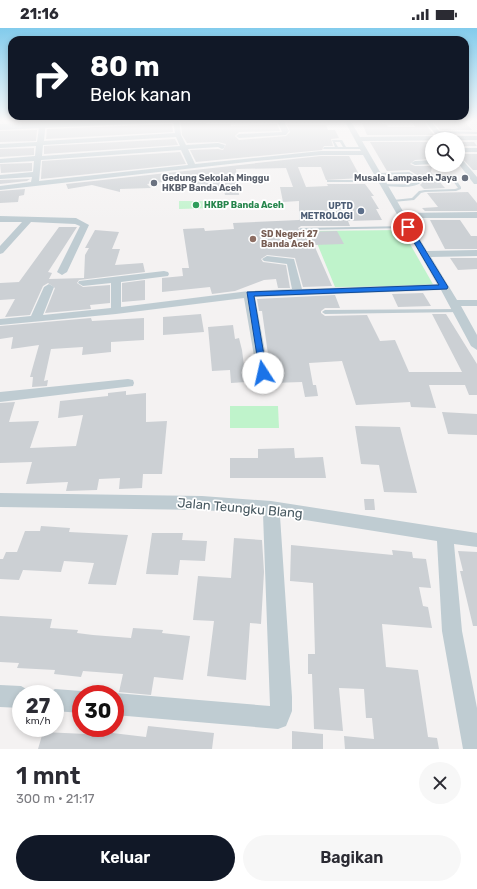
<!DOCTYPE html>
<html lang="id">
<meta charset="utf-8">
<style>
:root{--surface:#fff;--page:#f7f7f7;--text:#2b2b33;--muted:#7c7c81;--accent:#111827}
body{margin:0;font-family:Rubik,sans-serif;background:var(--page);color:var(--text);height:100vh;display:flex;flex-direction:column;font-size:15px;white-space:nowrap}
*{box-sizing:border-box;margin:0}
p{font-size:13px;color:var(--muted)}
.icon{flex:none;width:22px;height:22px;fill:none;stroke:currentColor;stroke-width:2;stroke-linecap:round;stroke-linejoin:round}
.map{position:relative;height:721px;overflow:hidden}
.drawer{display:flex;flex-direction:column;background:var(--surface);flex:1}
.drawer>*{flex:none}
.banner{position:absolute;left:8px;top:8px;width:461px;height:84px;border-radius:12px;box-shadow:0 2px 6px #0003;background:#111827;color:#fff;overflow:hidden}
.buttons{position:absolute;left:425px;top:104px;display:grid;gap:8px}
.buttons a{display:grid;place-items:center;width:40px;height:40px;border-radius:50%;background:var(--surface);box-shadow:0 2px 6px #0003;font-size:20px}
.speed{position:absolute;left:12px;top:657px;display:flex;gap:8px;font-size:20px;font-weight:700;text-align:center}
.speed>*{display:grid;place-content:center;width:52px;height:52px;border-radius:50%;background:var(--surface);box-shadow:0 2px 6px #0003;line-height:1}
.speed small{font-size:10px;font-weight:400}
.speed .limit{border:6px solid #d22;background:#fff;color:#111}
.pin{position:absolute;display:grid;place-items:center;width:34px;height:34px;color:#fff;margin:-17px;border:2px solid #fff;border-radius:50%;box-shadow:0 1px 4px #0007}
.me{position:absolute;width:44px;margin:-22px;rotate:350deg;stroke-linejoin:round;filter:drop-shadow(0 0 3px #0008)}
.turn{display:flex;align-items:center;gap:14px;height:84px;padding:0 16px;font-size:18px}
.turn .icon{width:52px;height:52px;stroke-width:2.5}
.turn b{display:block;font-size:28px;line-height:34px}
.round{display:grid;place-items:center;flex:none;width:42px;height:42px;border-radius:21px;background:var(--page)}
.overview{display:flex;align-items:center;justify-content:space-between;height:68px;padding:0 16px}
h1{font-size:24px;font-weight:600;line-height:30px}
.primary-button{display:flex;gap:8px;margin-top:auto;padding:8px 16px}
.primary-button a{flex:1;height:46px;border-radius:24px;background:var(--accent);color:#fff;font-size:16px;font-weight:600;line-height:46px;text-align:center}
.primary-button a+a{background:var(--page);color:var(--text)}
.status{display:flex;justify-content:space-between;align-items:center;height:28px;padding:0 20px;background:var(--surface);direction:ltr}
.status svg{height:11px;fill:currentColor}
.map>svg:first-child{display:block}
.green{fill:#bff3cb}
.building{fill:#ccd0d4}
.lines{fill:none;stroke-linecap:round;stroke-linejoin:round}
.lane{fill:#bfccd2;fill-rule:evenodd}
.street{fill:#bfccd2;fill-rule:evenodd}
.secondary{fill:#bfced6;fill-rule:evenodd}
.route{fill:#1a73e8;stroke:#114b97}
.worship-dot{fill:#6b7280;stroke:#fff;stroke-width:1.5}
.leisure-dot{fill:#2e9e5b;stroke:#fff;stroke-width:1.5}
.service-dot{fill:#5c6f8a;stroke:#fff;stroke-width:1.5}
.education-dot{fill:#8d6e63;stroke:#fff;stroke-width:1.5}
.labels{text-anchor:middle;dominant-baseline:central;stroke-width:3.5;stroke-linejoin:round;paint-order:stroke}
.far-worship-label{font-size:9px;font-weight:bold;fill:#5b616d;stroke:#fff;text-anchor:start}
.far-leisure-label{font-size:9px;font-weight:bold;fill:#27864d;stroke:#fff;text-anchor:start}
.far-service-label{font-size:9px;font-weight:bold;fill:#4e5e75;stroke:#fff;text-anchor:end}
.far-education-label{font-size:9px;font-weight:bold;fill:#785e54;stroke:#fff;text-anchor:start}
.near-street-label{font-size:13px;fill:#485961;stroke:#fff}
</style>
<div class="status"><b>21:16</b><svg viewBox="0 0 49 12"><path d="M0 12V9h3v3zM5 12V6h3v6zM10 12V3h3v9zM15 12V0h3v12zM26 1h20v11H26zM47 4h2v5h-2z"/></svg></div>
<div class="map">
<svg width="477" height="721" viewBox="0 0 477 721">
<rect width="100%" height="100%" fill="#f4f2f2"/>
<!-- green -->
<g class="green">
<path d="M179,173H212V180L179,181Z"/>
<path d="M402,202L434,258L335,259L312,203Z"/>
<path d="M230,378H278L279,400H230Z"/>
</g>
<!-- building -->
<g class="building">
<path d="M464,93L472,102H440L433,94Z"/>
<path d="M412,94H424L434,107H367L362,95L386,96L388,99H415Z"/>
<path d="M181,95H206V96H231V98L277,96L280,103L239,104L235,108L239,112L286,108L290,104L287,97H326L328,102H335L339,110L331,111L333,118H324L322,122L196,134L190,122L218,121L223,122L226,116L218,114L187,115L182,107Z"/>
<path d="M172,96L173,104L46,111L47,101Z"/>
<path d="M37,102L36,113L0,114V103Z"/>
<path d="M175,111L178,117L44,126V118Z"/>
<path d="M370,114H430L432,117V131L415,132L410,136L415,138H432L431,144L445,160L424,161L420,157L424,153L422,151L415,153H393L390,148H408L416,151L420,149L409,142L387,143Z"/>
<path d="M458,114H474L477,118H458Z"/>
<path d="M34,120V127L0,129V121Z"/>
<path d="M180,124L186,136L41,151L42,133Z"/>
<path d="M458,126H477V142H473Z"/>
<path d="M321,128H349L361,150L326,152L321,139H298L306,159L328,158L327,156H365L374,168H371L379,181H376L382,192L348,193L350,198H301L298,200L301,204L337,203L344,216L314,217L332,258L303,259L295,230L267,227L261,231L263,234L286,237L290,260H278L276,251L264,252L235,263L212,266L210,259L162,264V250L183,248L182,240H189L183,201L204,200L205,203L234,201L233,195L299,192V173L283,174L280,159H293L286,140L236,141L239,167H225L224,162L193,160L195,150L147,156L151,160L120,161V164L92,157L68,161L66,156Z"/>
<path d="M32,135V143L1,145L0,136Z"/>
<path d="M30,151L27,153L0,156V152Z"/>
<path d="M25,161L24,167L19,168L18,174L0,175V163Z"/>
<path d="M468,164L477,175V183H425L422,180L438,179L427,165Z"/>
<path d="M430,192H460L471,208H477V221H445Z"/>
<path d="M59,199H77L48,244L52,245L49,251L84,250L85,227L89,220H85L95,202L119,204L112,221H120L115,237L143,235L145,244L79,252L77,255L83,259L110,257V275L90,277L91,281L45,285L55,260L48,255L43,258L30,287L5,289L15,271L0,272V255L19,254Z"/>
<path d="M450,230H477V241L458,242Z"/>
<path d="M145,252V272L122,274V255Z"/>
<path d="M423,265L431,278L398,279L392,266Z"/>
<path d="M335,267L340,280H325L321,283V285L325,288L367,287L380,313L395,312L409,344H462L432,286H446L477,336V367H469L465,357H429L436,380L411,379L410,374L356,377L342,333L309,335L313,357H316L318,368L305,369L302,354L272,355L262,283H259L257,271Z"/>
<path d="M201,286L204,304L163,307V289Z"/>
<path d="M91,290L92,293L144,290V312L111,314V324L82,327L83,319L51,321L44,353L48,352L47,358L32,359L33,349H30L39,317L11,321L13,309L0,311V298Z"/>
<path d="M233,297L235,311L239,310L242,322L246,354L231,355L230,342L212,343L208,299Z"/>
<path d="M126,363V367L146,365V394L167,393L162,446H143L142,460L119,461L120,450L99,451L97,462L66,463L68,454L26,456L32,434L0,435V375L15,374L9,394L39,393L30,420L76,418L83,387L58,390L60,373L108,368V365Z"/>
<path d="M442,384L477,386V407L448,406Z"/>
<path d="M355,398L400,399L417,465L384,464L379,437L361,436Z"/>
<path d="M294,420L295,430L323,429L326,450H230V430H258V421Z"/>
<path d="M364,471H374L375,482H365Z"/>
<path d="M41,498L70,500L69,504L128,507L116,557L88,556L94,535L64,533L61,544L23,542L19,552L0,551V531H3L6,524H17L25,503H40Z"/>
<path d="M152,505H183L182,512L207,513L205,533L180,532L178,547L146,546Z"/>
<path d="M234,510L262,512L264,544L261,596L250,595L246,652L207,648L214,593L193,592L198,548L231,550Z"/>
<path d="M291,517L393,527L392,522L412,524L413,530L426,531L431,560L419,559L423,578L428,579L432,600L382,596L386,639L418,642L428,709L437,710L439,721H345L344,708L374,711L372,690H366L364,661L339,660L343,703L314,701L312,646H308V626H315L313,555L290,553Z"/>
<path d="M458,523L477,524V598H473L460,543H463Z"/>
<path d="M0,588L52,591L50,600L78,602L77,605L93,607L131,610L133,600L163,602L162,605L190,608L183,652L154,649L151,667L119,664L123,646L83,643L81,649L54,646L55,642L17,640L19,635L0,634Z"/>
<path d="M148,698L214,705L212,721H38L43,704L86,706L87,702L146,709Z"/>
<path d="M292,703L323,706V721H292Z"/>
</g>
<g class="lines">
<!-- lane -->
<g class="lane">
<path d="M436,103L477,104V106L437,105Z"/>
<path d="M332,112H342L346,119H363L365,120L363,121H323L324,119H335ZM335,114H340L343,119H338Z"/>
<path d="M409,144L419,149L416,150L408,146L378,147L376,146L378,145Z"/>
<path d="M451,146H452L461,159V161L456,163L425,164L421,165L414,172L393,174L391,173L393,172L412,170L419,163L425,162L455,161L458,160L449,147Z"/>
<path d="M327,152H382L384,153L382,154H327Z"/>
<path d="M421,152L423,153C413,162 396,158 384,158L382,157L384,156C397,156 409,158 421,152Z"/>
<path d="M408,198L410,199L409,200L301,202L299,201L301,200Z"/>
<path d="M459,281L462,283L461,284L325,286L322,284L325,282Z"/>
</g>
<!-- street -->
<g class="street">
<path d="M40,92H46L44,113L175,105L173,92H179L181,107L186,117L218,115L225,117L224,120L222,121L218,119L188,121L195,136L321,123H361L344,92H350L360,109L437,108L424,92H430L443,108H477V112L362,113L404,185L477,184V190H407L427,223L477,222V228L431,229L457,272H477V278H461L477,307V322L471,318L441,262L255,269L269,345L267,348H259L257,345L244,270L116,286L0,297V291L31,288L44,259L49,256L54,259L43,287L111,280V255L83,258L78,255L79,253L164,243L168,244L169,246L168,248L121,254V279L249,263L292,261L287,236L264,233L262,231L267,228L294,231L302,261L437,256L363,127H321L257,133L0,162V158L31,154L32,149L0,151V147L33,144L34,133L0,135V131L35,128L36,118L0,120V116L37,114ZM176,109L180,118L42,128L43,117ZM181,122L188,137L39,153L41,132Z"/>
<path d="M277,92H283L289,103L286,107L239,110L236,108L239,106L282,104Z"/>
<rect x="458" y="120" width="19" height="4"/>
<path d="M458,128L460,129L477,149V156H474L458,135Z"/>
<path d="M432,132V136L415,137L411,135L415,133Z"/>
<path d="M0,188L76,190L89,197L67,244L62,247L57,244L80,198L75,196L31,194L3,225L0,226V218L22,194H0Z"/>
<path d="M128,351L133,352L134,355L133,358L0,374V364Z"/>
<path d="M0,465L202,468L271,473L477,505V519L454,516L462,603L477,680V721H463L442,603L437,513L280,488L292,669V683L286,698L278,701L115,687V666H113L115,665L270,678L263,486L202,482L0,479Z"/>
<path d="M0,657L21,658L28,662L30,666H21V680L0,679Z"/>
<path d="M55,661L81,663L87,666H81V685L55,683V666H47Z"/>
</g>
<!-- secondary -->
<path class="secondary" d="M105,92H178L174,94L0,102V96Z"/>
</g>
<!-- sky -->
<linearGradient id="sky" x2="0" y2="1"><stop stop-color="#82cbec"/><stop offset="0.48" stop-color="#faf9f9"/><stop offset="1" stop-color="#faf9f9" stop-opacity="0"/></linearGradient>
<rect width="477" height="193" fill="url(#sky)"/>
<!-- route -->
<path class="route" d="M406,198L411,199L448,259L447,261L254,268L267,345L266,347H260L247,264L439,257L405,199Z"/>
<!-- markers -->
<g class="worship-dot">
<circle cx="465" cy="150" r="4"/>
<circle cx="154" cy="155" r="4"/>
</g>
<circle class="leisure-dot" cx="196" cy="177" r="4"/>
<circle class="service-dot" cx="361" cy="183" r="4"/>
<circle class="education-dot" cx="253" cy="211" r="4"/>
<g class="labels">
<!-- far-worship labels -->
<g class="far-worship-label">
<text x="162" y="150">Gedung Sekolah Minggu<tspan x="162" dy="10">HKBP Banda Aceh</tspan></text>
<text x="457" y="150" text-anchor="end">Musala Lampaseh Jaya</text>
</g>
<!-- far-leisure labels -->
<g class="far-leisure-label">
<text x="204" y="177">HKBP Banda Aceh</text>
</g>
<!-- far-service labels -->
<g class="far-service-label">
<text x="353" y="178">UPTD<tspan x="353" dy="10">METROLOGI</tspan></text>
</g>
<!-- far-education labels -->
<g class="far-education-label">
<text x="261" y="206">SD Negeri 27<tspan x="261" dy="10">Banda Aceh</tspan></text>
</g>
<!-- near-street labels -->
<g class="near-street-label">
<text transform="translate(240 480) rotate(5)">Jalan Teungku Blang</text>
</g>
</g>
</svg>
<div class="buttons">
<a><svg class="icon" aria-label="search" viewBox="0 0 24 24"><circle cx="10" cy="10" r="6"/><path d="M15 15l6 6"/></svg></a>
</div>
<div class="speed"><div>27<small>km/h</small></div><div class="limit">30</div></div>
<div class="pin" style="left:408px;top:199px;background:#d93025"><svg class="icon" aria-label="arrive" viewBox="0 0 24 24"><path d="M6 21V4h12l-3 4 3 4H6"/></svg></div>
<svg class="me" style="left:263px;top:345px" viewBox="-20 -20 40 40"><circle r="19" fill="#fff"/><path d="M0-13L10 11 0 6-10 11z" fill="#1a73e8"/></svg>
<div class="banner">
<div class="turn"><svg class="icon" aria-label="right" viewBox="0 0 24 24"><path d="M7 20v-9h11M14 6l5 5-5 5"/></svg><div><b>80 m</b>Belok kanan</div></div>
</div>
</div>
<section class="drawer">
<div class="overview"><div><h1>1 mnt</h1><p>300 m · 21:17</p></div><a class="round"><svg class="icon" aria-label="close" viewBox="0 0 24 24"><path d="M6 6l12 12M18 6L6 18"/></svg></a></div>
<div class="primary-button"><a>Keluar</a><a>Bagikan</a></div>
</section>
